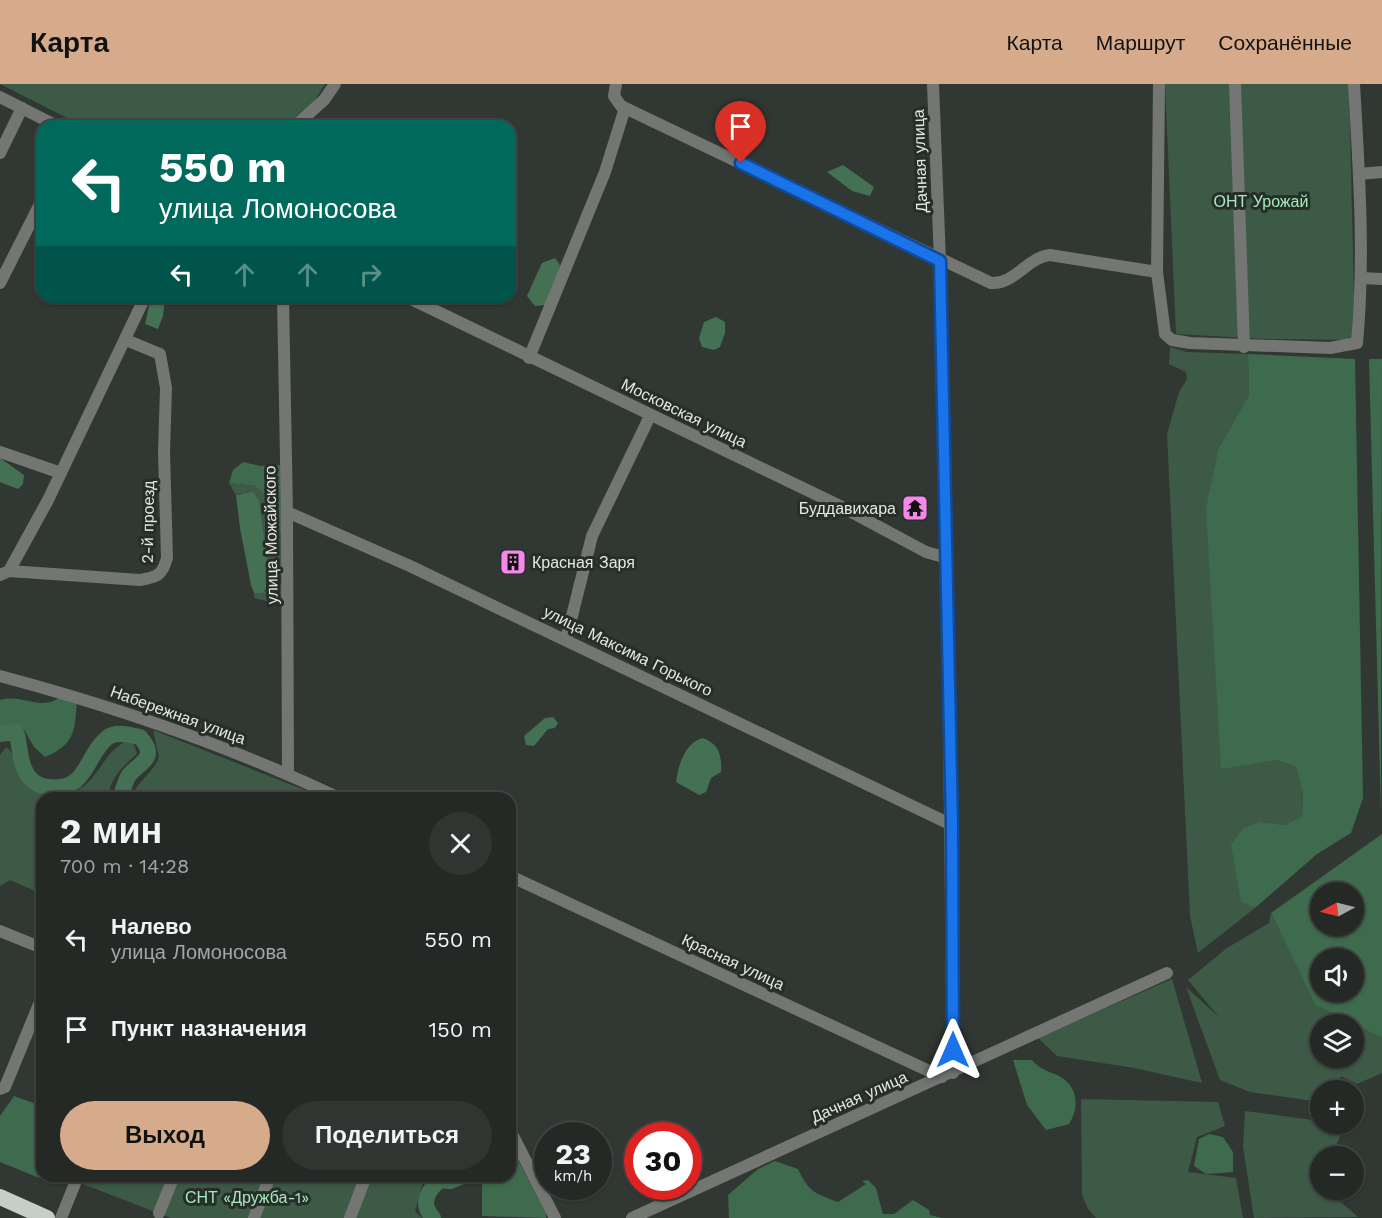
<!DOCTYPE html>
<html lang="ru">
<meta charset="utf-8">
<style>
:root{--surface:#252926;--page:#313532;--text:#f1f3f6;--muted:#a3a6a7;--line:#424543;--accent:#d6ab8b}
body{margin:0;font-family:"Work Sans",sans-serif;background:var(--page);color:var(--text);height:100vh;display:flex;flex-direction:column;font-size:22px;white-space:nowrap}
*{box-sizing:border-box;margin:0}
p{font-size:20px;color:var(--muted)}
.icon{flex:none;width:33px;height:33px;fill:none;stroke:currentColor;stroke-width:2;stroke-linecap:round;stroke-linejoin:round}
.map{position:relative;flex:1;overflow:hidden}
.side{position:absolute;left:36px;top:708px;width:480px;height:390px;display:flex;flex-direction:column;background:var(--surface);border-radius:18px;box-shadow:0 2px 4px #0004,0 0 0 2px var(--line)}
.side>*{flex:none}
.hud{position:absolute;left:36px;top:36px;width:480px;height:183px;border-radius:18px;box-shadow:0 2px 4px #0004,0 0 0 2px var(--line);background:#00695c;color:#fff;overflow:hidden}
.needle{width:39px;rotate:263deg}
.tools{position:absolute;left:1310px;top:798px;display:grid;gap:12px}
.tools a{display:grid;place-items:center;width:54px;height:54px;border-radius:50%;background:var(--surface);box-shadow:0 2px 4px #0004,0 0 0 2px var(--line);font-size:30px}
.speed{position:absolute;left:534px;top:1038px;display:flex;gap:12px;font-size:30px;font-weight:700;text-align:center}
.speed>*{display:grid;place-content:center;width:78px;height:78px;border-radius:50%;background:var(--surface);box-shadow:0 2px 4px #0004,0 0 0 2px var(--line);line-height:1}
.speed small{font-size:15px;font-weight:400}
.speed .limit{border:9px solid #d22;background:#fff;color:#111}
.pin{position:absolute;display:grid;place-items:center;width:51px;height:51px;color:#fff;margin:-62px -26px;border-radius:50% 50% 50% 0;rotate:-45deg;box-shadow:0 0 6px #0007}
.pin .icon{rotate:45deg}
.me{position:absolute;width:66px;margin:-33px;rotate:0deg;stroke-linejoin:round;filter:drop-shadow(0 0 4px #0008)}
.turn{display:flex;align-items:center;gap:21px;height:126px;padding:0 24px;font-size:27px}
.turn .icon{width:78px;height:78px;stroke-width:2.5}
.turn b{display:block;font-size:42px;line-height:51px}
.lanes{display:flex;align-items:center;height:57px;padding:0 24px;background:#0003;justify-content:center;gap:30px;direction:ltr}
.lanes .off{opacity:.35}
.round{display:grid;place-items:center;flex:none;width:63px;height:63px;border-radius:32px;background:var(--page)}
.headline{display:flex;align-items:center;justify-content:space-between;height:102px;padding:0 24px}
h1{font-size:36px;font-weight:700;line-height:45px}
.primary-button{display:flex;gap:12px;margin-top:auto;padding:12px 24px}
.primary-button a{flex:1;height:69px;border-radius:36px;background:var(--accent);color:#111;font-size:24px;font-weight:700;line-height:69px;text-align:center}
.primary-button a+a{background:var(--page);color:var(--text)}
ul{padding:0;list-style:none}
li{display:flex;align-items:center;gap:18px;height:90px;padding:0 24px}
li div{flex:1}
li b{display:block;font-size:22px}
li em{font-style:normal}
header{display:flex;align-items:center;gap:36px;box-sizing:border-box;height:84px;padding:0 30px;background:var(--accent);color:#111}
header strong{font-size:28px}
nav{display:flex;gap:33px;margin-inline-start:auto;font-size:21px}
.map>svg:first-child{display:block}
.green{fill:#3d5a46;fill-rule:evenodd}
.forest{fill:#3e6a4d;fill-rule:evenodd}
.water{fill:#447153}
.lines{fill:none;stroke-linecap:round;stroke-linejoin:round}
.river{stroke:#447153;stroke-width:16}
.minor{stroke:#737673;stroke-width:12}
.highway{stroke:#c7cec9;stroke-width:16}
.route-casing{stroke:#114b97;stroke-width:15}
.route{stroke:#1a73e8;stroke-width:10}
.labels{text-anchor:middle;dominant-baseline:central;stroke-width:6;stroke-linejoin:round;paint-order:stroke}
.street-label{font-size:16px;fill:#e4e8e5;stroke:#272d29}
.park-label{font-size:16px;fill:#a4ebba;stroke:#272d29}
.poi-label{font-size:16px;fill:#e4e8e5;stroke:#272d29;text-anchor:end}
</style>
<header>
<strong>Карта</strong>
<nav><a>Карта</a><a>Маршрут</a><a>Сохранённые</a></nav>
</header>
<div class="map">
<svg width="1382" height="1134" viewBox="0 0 1382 1134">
<rect width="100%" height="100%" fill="#313733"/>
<!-- green -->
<g class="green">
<path d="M0,0H325L315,16L285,42H83Z"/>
<path d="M1165,0H1349L1355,256L1265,255L1176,250Z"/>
<path d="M1170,263L1187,268L1248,270L1249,311L1219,363L1221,684L1277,676L1296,683L1303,711L1302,732L1285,741L1261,738L1241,817L1255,824L1198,869L1190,832L1167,350L1179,308L1187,295L1186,288L1169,280Z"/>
<path d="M229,399L256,402L265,411L267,450L282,447L283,490L278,491L279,500H283L282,521L254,514V509H262L268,503C268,468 255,440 241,409L236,411Z"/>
<path d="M153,646L322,713L324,714H132C137,696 153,690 159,673Z"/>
<path d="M127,657L133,658L137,670C124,681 108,696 109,714H42V810L10,796L0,802V671L6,663C20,672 17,697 33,706C39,709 49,710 56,710C99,711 96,671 127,657Z"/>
<path d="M1271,829L1315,921L1382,954V989L1357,1000L1341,992L1337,1006H1320V1018L1250,1008L1220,996L1186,903L1219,933L1188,896L1227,864L1269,839ZM1320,940H1353V974H1320Z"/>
<path d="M1172,895L1202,999L1134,984L1057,972L1038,954Z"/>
<path d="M1081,1015L1218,1018L1225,1042L1197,1053L1188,1088L1236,1094L1243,1134H1096L1088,1125L1082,1111Z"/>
<path d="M1245,1027L1320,1037V1040H1345L1332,1072H1320V1106H1327L1358,1133L1254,1134L1243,1063Z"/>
<path d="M62,1092H433L423,1099L415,1127L422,1134H171Z"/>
</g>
<!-- forest -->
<g class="forest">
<path d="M1248,270L1355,275L1363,714L1351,749L1317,770L1255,824L1241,818L1231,760L1244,744L1261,738L1285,741L1302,732L1303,711L1296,683L1277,676L1221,685L1206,424L1219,363L1249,311Z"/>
<path d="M1369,275H1382L1381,731Z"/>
<path d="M243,378L260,382L281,381L282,447L278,452L267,450L265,411L255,402L229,399L233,386Z"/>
<path d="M65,610L77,613C75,644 77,660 45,673L34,663L23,644L13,643L0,647V616C26,609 40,630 65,610Z"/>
<path d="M1382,750V954L1315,921L1271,829ZM1320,808H1353V842H1320ZM1353,874V908H1320V874Z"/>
<path d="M1013,976H1032C1044,990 1055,987 1065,996C1079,1008 1078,1026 1069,1040L1046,1046L1027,1021Z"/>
<path d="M14,1012L42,1022V1092H59L54,1100L0,1078V1032Z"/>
<path d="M1209,1050L1223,1053L1233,1068V1088L1206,1090L1194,1082L1199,1055Z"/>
<path d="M510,1061L546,1129V1134L482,1132V1092H510Z"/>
<path d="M775,1077L798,1085C809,1108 814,1109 838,1118L866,1100L862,1097L868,1096L876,1104L883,1130H894L913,1116L929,1126L930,1131L942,1134H729L728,1111L758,1085Z"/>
</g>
<!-- water -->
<g class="water">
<path d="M843,81L874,103L870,112L852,107L827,88Z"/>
<path d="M555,174L560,181L555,201L545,221L535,222L527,212L542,179Z"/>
<path d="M151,213H165L163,232L158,245L145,240Z"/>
<path d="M716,233L725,238V249L720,263L714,266L702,263L699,254L704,238Z"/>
<path d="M0,374L24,391L23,400L18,405L0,398Z"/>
<path d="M253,408L259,417L268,483V503L262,509H254L251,501L240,444L236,411Z"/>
<path d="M553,633L558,639L555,644L548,645L534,662L526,661L524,652L545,634Z"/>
<path d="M703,654C719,660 722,671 721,688L711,694L706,708L699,711L676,698C678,682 685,658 703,654Z"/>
</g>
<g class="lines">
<!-- river -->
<g class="river">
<path d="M0,650L16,648C20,659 19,673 24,684C28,695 37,702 48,703C88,708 85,671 108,653C117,647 131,651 140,653C158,673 142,677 129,691C125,697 123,707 120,714"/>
<path d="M433,1134C420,1120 427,1107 440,1096L450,1097L462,1092"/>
</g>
<!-- minor -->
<g class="minor">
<path d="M616,0L614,12L621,22L991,199C1014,201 1028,173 1050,171L1157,188"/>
<path d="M933,0L940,177L947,474L953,989"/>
<path d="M1159,0L1157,188L1165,250L1172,256L1190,259L1330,264L1357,259C1365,173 1359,86 1354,0"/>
<path d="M1235,0L1244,263"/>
<path d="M0,13L57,42"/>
<path d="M295,42L324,16L335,0"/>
<path d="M0,69L22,24"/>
<path d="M1359,90L1382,88"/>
<path d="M1361,194L1382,195"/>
<path d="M0,199L42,116"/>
<path d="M283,213L287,428L288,689"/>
<path d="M407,213L840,422L926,468L947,474"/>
<path d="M529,274L605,88L625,24"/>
<path d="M0,368L61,389"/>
<path d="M287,428L410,482L952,741"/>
<path d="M9,487L140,496C157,493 162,492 167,474L164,368L166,304L160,270L126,256"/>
<path d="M0,491L9,487L48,416L145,213"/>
<path d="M566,556L592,452L650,332"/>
<path d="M0,592C117,623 230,662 339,714"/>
<path d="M510,792L942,993"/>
<path d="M0,847L42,864"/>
<path d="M0,1005L5,1003L42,913"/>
<path d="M510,1046L555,1134"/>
<path d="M159,1129L174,1092"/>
<path d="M61,1134L78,1092"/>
<path d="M254,1134L270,1092"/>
<path d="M350,1134L366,1092"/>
<path d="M632,1134L1167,889"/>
</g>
<!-- highway -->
<path class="highway" d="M0,1113L47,1134"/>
</g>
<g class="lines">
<defs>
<path id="route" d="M741,79L940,177L952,741L953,966"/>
</defs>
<!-- route casing -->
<use href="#route" class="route-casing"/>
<!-- route -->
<use href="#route" class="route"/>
</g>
<!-- icons -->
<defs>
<symbol id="temple-square" viewBox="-11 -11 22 22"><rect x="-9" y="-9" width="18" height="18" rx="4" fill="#f788eb" stroke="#272d29"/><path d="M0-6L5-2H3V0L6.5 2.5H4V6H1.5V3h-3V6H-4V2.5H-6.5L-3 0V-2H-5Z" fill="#111"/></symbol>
<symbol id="building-square" viewBox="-11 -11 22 22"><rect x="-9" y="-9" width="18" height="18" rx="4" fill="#f788eb" stroke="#272d29"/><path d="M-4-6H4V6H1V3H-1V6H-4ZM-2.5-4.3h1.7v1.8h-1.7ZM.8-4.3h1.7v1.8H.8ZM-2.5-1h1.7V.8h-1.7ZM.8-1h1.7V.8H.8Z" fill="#111"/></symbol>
</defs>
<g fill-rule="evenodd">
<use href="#temple-square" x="900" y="409" width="30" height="30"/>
<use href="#building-square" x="498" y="463" width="30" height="30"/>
</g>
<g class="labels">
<!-- street labels -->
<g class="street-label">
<text transform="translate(920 77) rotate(-92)">Дачная улица</text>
<text transform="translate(684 329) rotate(26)">Московская улица</text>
<text transform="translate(148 438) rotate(-89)">2-й проезд</text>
<text transform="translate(271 451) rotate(-91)">улица Можайского</text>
<text transform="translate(628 567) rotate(26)">улица Максима Горького</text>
<text transform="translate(178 631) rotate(20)">Набережная улица</text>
<text transform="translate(733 878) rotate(25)">Красная улица</text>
<text transform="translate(859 1013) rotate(-24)">Дачная улица</text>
</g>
<!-- park labels -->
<g class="park-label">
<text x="1261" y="117">ОНТ Урожай</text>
<text x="247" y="1113">СНТ «Дружба-1»</text>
</g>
<!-- poi labels -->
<g class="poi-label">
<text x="896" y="424">Буддавихара</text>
<text x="532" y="478" text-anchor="start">Красная Заря</text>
</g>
</g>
</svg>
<div class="tools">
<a><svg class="needle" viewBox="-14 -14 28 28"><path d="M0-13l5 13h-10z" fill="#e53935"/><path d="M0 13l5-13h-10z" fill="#a3a6a7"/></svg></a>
<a><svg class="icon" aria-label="sound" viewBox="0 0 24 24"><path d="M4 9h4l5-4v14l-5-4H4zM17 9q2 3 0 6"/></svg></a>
<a><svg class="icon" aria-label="layers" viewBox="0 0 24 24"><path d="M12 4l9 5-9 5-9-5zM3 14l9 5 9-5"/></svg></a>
<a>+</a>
<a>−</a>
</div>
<div class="speed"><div>23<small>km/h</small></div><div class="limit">30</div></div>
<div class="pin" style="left:741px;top:79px;background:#d93025"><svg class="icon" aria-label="arrive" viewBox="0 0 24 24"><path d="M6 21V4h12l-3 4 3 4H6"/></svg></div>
<svg class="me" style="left:953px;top:966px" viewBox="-20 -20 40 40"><path d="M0-17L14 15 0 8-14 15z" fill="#1a73e8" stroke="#fff" stroke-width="4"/></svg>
<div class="hud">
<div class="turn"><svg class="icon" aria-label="left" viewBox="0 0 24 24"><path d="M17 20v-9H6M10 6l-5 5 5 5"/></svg><div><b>550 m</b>улица Ломоносова</div></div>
<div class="lanes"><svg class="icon" aria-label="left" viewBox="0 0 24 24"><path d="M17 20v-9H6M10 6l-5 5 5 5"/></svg><svg class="icon off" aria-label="ahead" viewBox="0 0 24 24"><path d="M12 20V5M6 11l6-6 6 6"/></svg><svg class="icon off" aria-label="ahead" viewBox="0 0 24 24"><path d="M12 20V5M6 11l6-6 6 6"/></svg><svg class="icon off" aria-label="right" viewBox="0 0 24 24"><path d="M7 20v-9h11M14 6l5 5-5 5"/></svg></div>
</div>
<section class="side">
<div class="headline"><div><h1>2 мин</h1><p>700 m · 14:28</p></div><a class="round"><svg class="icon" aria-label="close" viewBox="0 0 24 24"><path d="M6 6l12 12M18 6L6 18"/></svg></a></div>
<ul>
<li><svg class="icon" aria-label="left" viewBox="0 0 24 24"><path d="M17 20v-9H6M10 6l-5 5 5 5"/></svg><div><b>Налево</b><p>улица Ломоносова</p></div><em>550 m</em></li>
<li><svg class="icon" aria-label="arrive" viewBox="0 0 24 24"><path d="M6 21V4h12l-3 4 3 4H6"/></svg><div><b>Пункт назначения</b></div><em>150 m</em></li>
</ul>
<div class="primary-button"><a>Выход</a><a>Поделиться</a></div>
</section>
</div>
